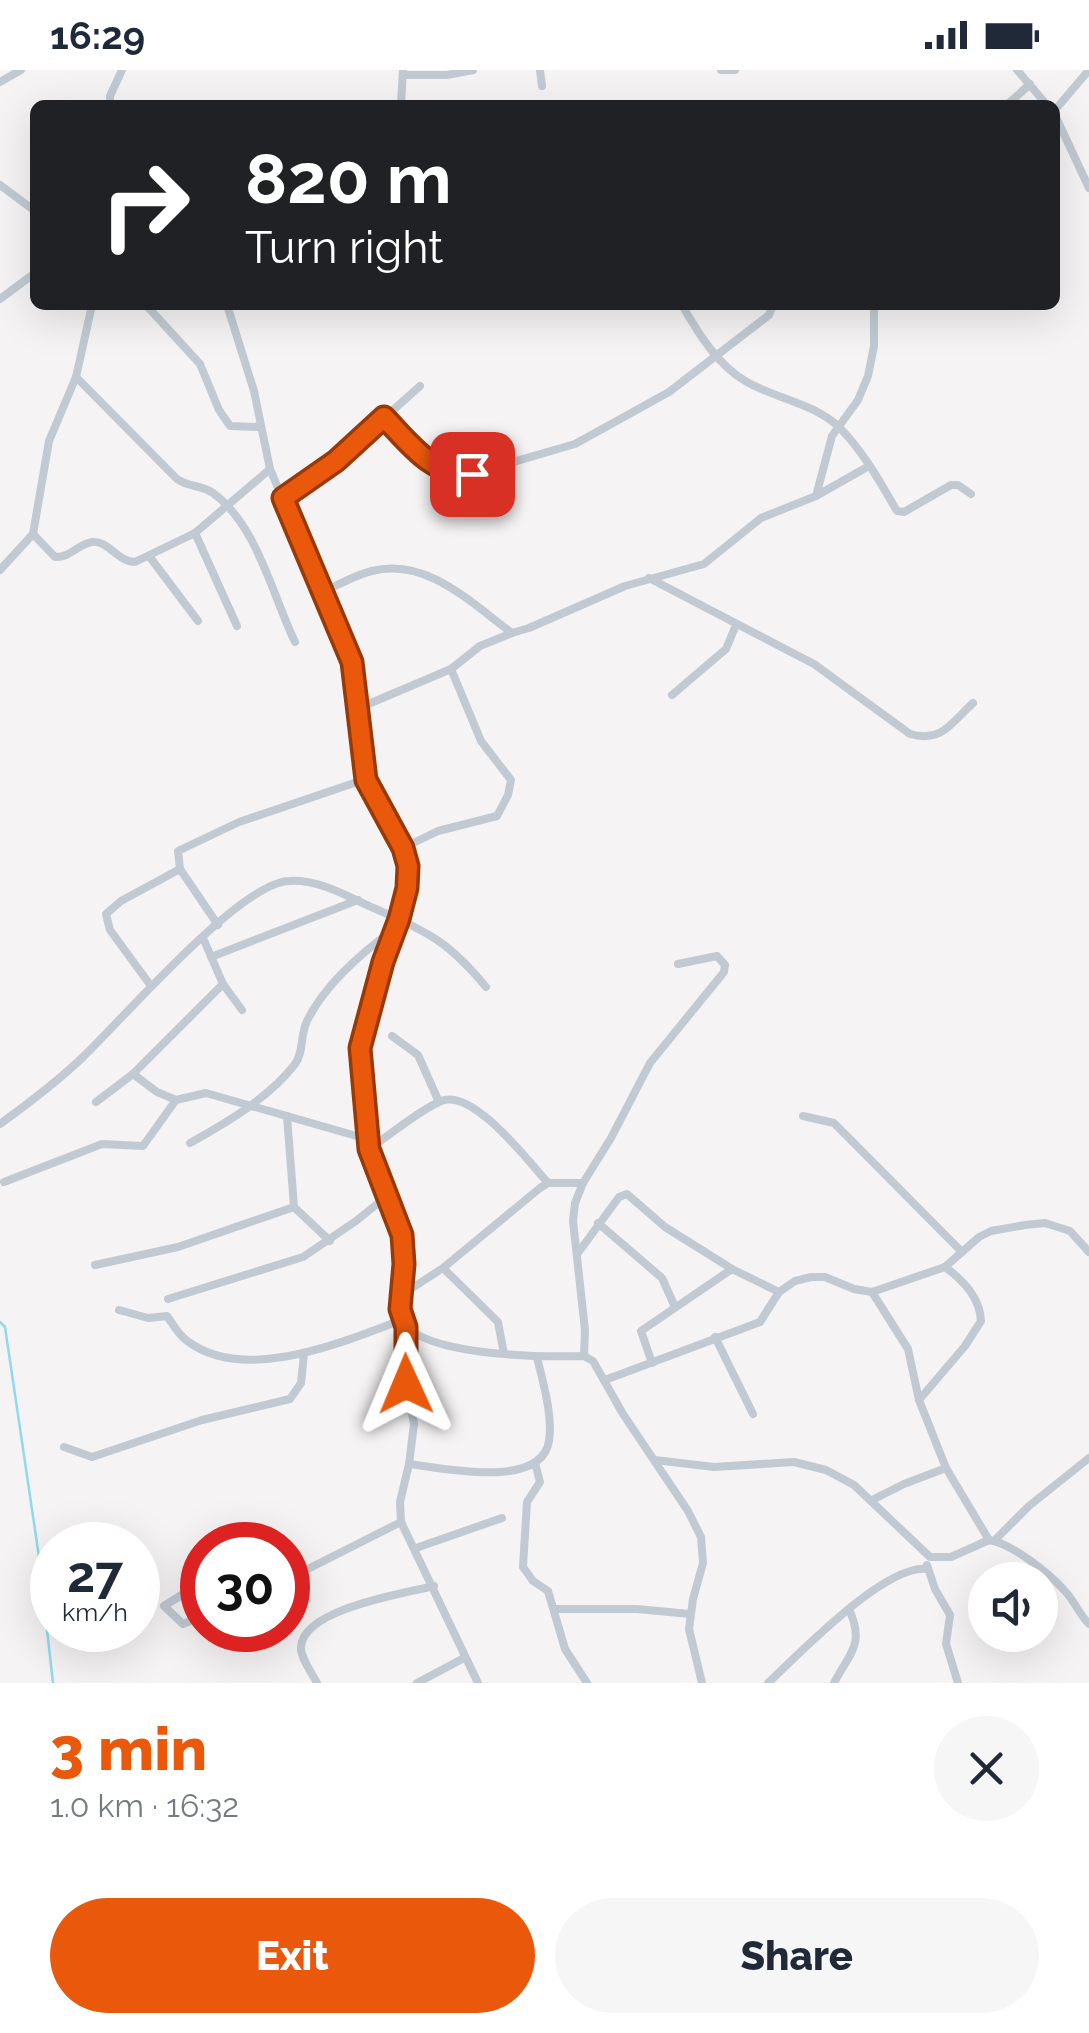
<!DOCTYPE html>
<meta charset="utf-8">
<style>
:root{--surface:#fff;--page:#f6f6f7;--text:#1f2937;--muted:#747a83;--accent:#ea580c}
body{margin:0;font-family:Raleway,sans-serif;background:var(--page);color:var(--text);height:100vh;display:flex;flex-direction:column;font-size:38px;white-space:nowrap}
*{box-sizing:border-box;margin:0}
p{font-size:32px;color:var(--muted)}
.icon{flex:none;width:55px;height:55px;fill:none;stroke:currentColor;stroke-width:2;stroke-linecap:round;stroke-linejoin:round}
.map{position:relative;height:1613px;overflow:hidden}
.drawer{display:flex;flex-direction:column;background:var(--surface);flex:1}
.drawer>*{flex:none}
.top-card{position:absolute;left:30px;top:30px;width:1030px;height:210px;border-radius:15px;box-shadow:0 10px 40px #0002;background:#202124;color:#fff;overflow:hidden}
.tools{position:absolute;left:968px;top:1492px;display:grid;gap:20px}
.tools a{display:grid;place-items:center;width:90px;height:90px;border-radius:50%;background:var(--surface);box-shadow:0 10px 40px #0002;font-size:50px}
.speed{position:absolute;left:30px;top:1452px;display:flex;gap:20px;font-size:50px;font-weight:700;text-align:center}
.speed>*{display:grid;place-content:center;width:130px;height:130px;border-radius:50%;background:var(--surface);box-shadow:0 10px 40px #0002;line-height:1}
.speed small{font-size:25px;font-weight:400}
.speed .limit{border:15px solid #d22;background:#fff;color:#111}
.pin{position:absolute;display:grid;place-items:center;width:85px;height:85px;color:#fff;margin:-42px;border-radius:20px;box-shadow:0 5px 15px #0006}
.me{position:absolute;width:110px;margin:-55px;rotate:359deg;stroke-linejoin:round;filter:drop-shadow(0 0 8px #0008)}
.turn{display:flex;align-items:center;gap:35px;height:210px;padding:0 50px;font-size:45px}
.turn .icon{width:130px;height:130px;stroke-width:2.5}
.turn b{display:block;font-size:70px;line-height:85px}
.round{display:grid;place-items:center;flex:none;width:105px;height:105px;border-radius:52px;background:var(--page)}
.head{display:flex;align-items:center;justify-content:space-between;height:170px;padding:0 50px}
h1{font-size:60px;font-weight:800;line-height:75px;color:var(--accent)}
.primary-button{display:flex;gap:20px;margin-top:auto;padding:20px 50px}
.primary-button a{flex:1;height:115px;border-radius:60px;background:var(--accent);color:#fff;font-size:40px;font-weight:800;line-height:115px;text-align:center}
.primary-button a+a{background:var(--page);color:var(--text)}
.status{display:flex;justify-content:space-between;align-items:center;height:70px;padding:0 50px;background:var(--surface);direction:ltr}
.status svg{height:28px;fill:currentColor}
.map>svg:first-child{display:block}
.lines{fill:none;stroke-linecap:round;stroke-linejoin:round}
.stream{stroke:#90daee;stroke-width:2.5}
.street{stroke:#c1cad2;stroke-width:8}
.route-casing{stroke:#983908;stroke-width:25}
.route{stroke:#ea580c;stroke-width:18}
</style>
<div class="status"><b>16:29</b><svg viewBox="0 0 49 12"><path d="M0 12V9h3v3zM5 12V6h3v6zM10 12V3h3v9zM15 12V0h3v12zM26 1h20v11H26zM47 4h2v5h-2z"/></svg></div>
<div class="map">
<svg width="1089" height="1613" viewBox="0 0 1089 1613">
<rect width="100%" height="100%" fill="#f5f3f3"/>
<g class="lines">
<!-- stream -->
<path class="stream" d="M0,1252L5,1257L38,1480L53,1613"/>
<!-- street -->
<g class="street">
<path d="M540,0L542,16"/>
<path d="M721,0H735"/>
<path d="M1017,0L1047,35"/>
<path d="M403,5H447L473,0"/>
<path d="M0,12L21,0"/>
<path d="M401,34L403,0"/>
<path d="M110,35V26L122,0"/>
<path d="M1007,35L1030,14"/>
<path d="M1055,40L1089,0"/>
<path d="M1055,45L1089,118"/>
<path d="M0,115L35,141"/>
<path d="M0,229L35,203"/>
<path d="M146,235L200,294L219,340L230,356L259,357"/>
<path d="M227,235L254,321L270,399L352,592L366,709L403,778L407,796V818L399,849L383,892L360,978L369,1079L402,1165L401,1250C423,1287 543,1287 584,1286L593,1291L623,1344L688,1441L701,1467L703,1493L693,1529L689,1559L702,1613"/>
<path d="M682,235C698,263 718,296 747,312C777,329 813,333 839,357C863,381 880,412 897,441L904,442L951,415H958L971,424"/>
<path d="M76,307L177,409C188,417 202,415 213,423C257,455 272,524 295,572"/>
<path d="M384,347L422,387L442,401L472,404L575,374L669,322L769,245L773,235"/>
<path d="M816,426L832,366L858,330L868,306L874,276V235"/>
<path d="M283,428L336,391L420,316"/>
<path d="M195,463L237,556"/>
<path d="M33,464L55,487C70,488 78,474 92,472C108,470 118,492 135,492L195,463L270,399"/>
<path d="M149,486L198,551"/>
<path d="M0,500L33,464L49,371L76,307L92,235"/>
<path d="M649,508L814,594L910,664C942,673 951,653 973,633"/>
<path d="M321,523C338,515 355,505 372,501C427,487 471,533 512,563"/>
<path d="M672,625L726,579L736,555"/>
<path d="M359,638L451,599L480,576L512,563L529,558L625,516L704,494L761,448L816,426L869,396"/>
<path d="M403,778L438,761L497,746L508,725L511,710L481,671L451,599"/>
<path d="M218,855L180,799L178,781L239,752L366,709"/>
<path d="M203,868L223,914L242,940"/>
<path d="M211,887L358,830"/>
<path d="M151,916L110,860L106,844L121,831L180,799"/>
<path d="M392,966L418,985L439,1032"/>
<path d="M133,1004L157,1022L176,1030L206,1023L367,1069"/>
<path d="M96,1032L133,1004L223,914"/>
<path d="M287,1046L294,1137L330,1171"/>
<path d="M803,1046L834,1053L962,1182"/>
<path d="M0,1054C29,1033 57,1012 83,987C122,950 239,813 289,811C320,809 348,827 376,839C429,863 448,871 486,917"/>
<path d="M190,1073C226,1053 269,1028 295,994C304,982 300,965 307,951C325,914 365,880 397,857"/>
<path d="M369,1079C390,1065 418,1041 441,1031C473,1018 528,1091 548,1113"/>
<path d="M4,1112L102,1074L143,1076L176,1030"/>
<path d="M598,1153L662,1208L675,1237"/>
<path d="M578,1183L619,1127L627,1124L665,1157L732,1199L779,1222"/>
<path d="M95,1195L178,1177L294,1137"/>
<path d="M443,1198L498,1252L504,1284"/>
<path d="M872,1222L908,1279L919,1330L946,1398L989,1470"/>
<path d="M400,1226L443,1198L540,1118L548,1113H583"/>
<path d="M168,1229L303,1187L356,1151L387,1126"/>
<path d="M119,1240L148,1248L167,1246C173,1254 177,1263 186,1270C243,1315 343,1272 401,1250"/>
<path d="M406,1257L404,1301L414,1354L409,1394L400,1432L401,1452L478,1613"/>
<path d="M715,1267L753,1344"/>
<path d="M584,1286L585,1260L573,1151L575,1133L583,1113L611,1068L650,993L724,902L725,895L717,886L678,894"/>
<path d="M652,1293L641,1261L732,1199"/>
<path d="M605,1310L760,1252L779,1222L795,1211L811,1207H825L854,1219L872,1222L945,1197L979,1167L991,1161L1025,1155L1045,1153L1070,1161L1089,1182"/>
<path d="M919,1330L965,1276L981,1251C980,1227 963,1210 945,1197"/>
<path d="M64,1377L92,1387L202,1350L290,1329L301,1313L304,1284"/>
<path d="M655,1390L714,1397L794,1392L826,1400L854,1415L930,1487H951L989,1470C1011,1473 1049,1503 1064,1520C1074,1530 1079,1544 1089,1554"/>
<path d="M535,1393L540,1412L527,1432L523,1497L533,1511L548,1521L565,1579L587,1613"/>
<path d="M409,1394C443,1398 541,1420 549,1371C553,1345 543,1313 537,1287"/>
<path d="M872,1430L904,1414L946,1398"/>
<path d="M995,1470L1029,1436L1089,1388"/>
<path d="M416,1478L502,1448"/>
<path d="M927,1495L935,1519L950,1545L946,1574L958,1613"/>
<path d="M288,1509L401,1452"/>
<path d="M202,1512L164,1536L183,1554L202,1546"/>
<path d="M554,1539H637L690,1544"/>
<path d="M317,1613C312,1603 300,1587 301,1577C303,1539 405,1523 434,1516"/>
<path d="M417,1613L464,1588"/>
<path d="M768,1613C801,1582 884,1495 927,1499"/>
<path d="M834,1613C850,1582 865,1575 849,1539"/>
</g>
</g>
<g class="lines">
<defs>
<path id="route" d="M406,1314V1257L400,1239L404,1194L402,1165L369,1079L360,978L383,892L399,849L407,818L408,796L403,778L366,710L352,592L283,428L336,391L384,347C410,374 432,406 472,404"/>
</defs>
<!-- route casing -->
<use href="#route" class="route-casing"/>
<!-- route -->
<use href="#route" class="route"/>
</g>
</svg>
<div class="tools">
<a><svg class="icon" aria-label="sound" viewBox="0 0 24 24"><path d="M4 9h4l5-4v14l-5-4H4zM17 9q2 3 0 6"/></svg></a>
</div>
<div class="speed"><div>27<small>km/h</small></div><div class="limit">30</div></div>
<div class="pin" style="left:472px;top:404px;background:#d93025"><svg class="icon" aria-label="arrive" viewBox="0 0 24 24"><path d="M6 21V4h12l-3 4 3 4H6"/></svg></div>
<svg class="me" style="left:406px;top:1314px" viewBox="-20 -20 40 40"><path d="M0-17L14 15 0 8-14 15z" fill="#ea580c" stroke="#fff" stroke-width="4"/></svg>
<div class="top-card">
<div class="turn"><svg class="icon" aria-label="right" viewBox="0 0 24 24"><path d="M7 20v-9h11M14 6l5 5-5 5"/></svg><div><b>820 m</b>Turn right</div></div>
</div>
</div>
<section class="drawer">
<div class="head"><div><h1>3 min</h1><p>1.0 km · 16:32</p></div><a class="round"><svg class="icon" aria-label="close" viewBox="0 0 24 24"><path d="M6 6l12 12M18 6L6 18"/></svg></a></div>
<div class="primary-button"><a>Exit</a><a>Share</a></div>
</section>
